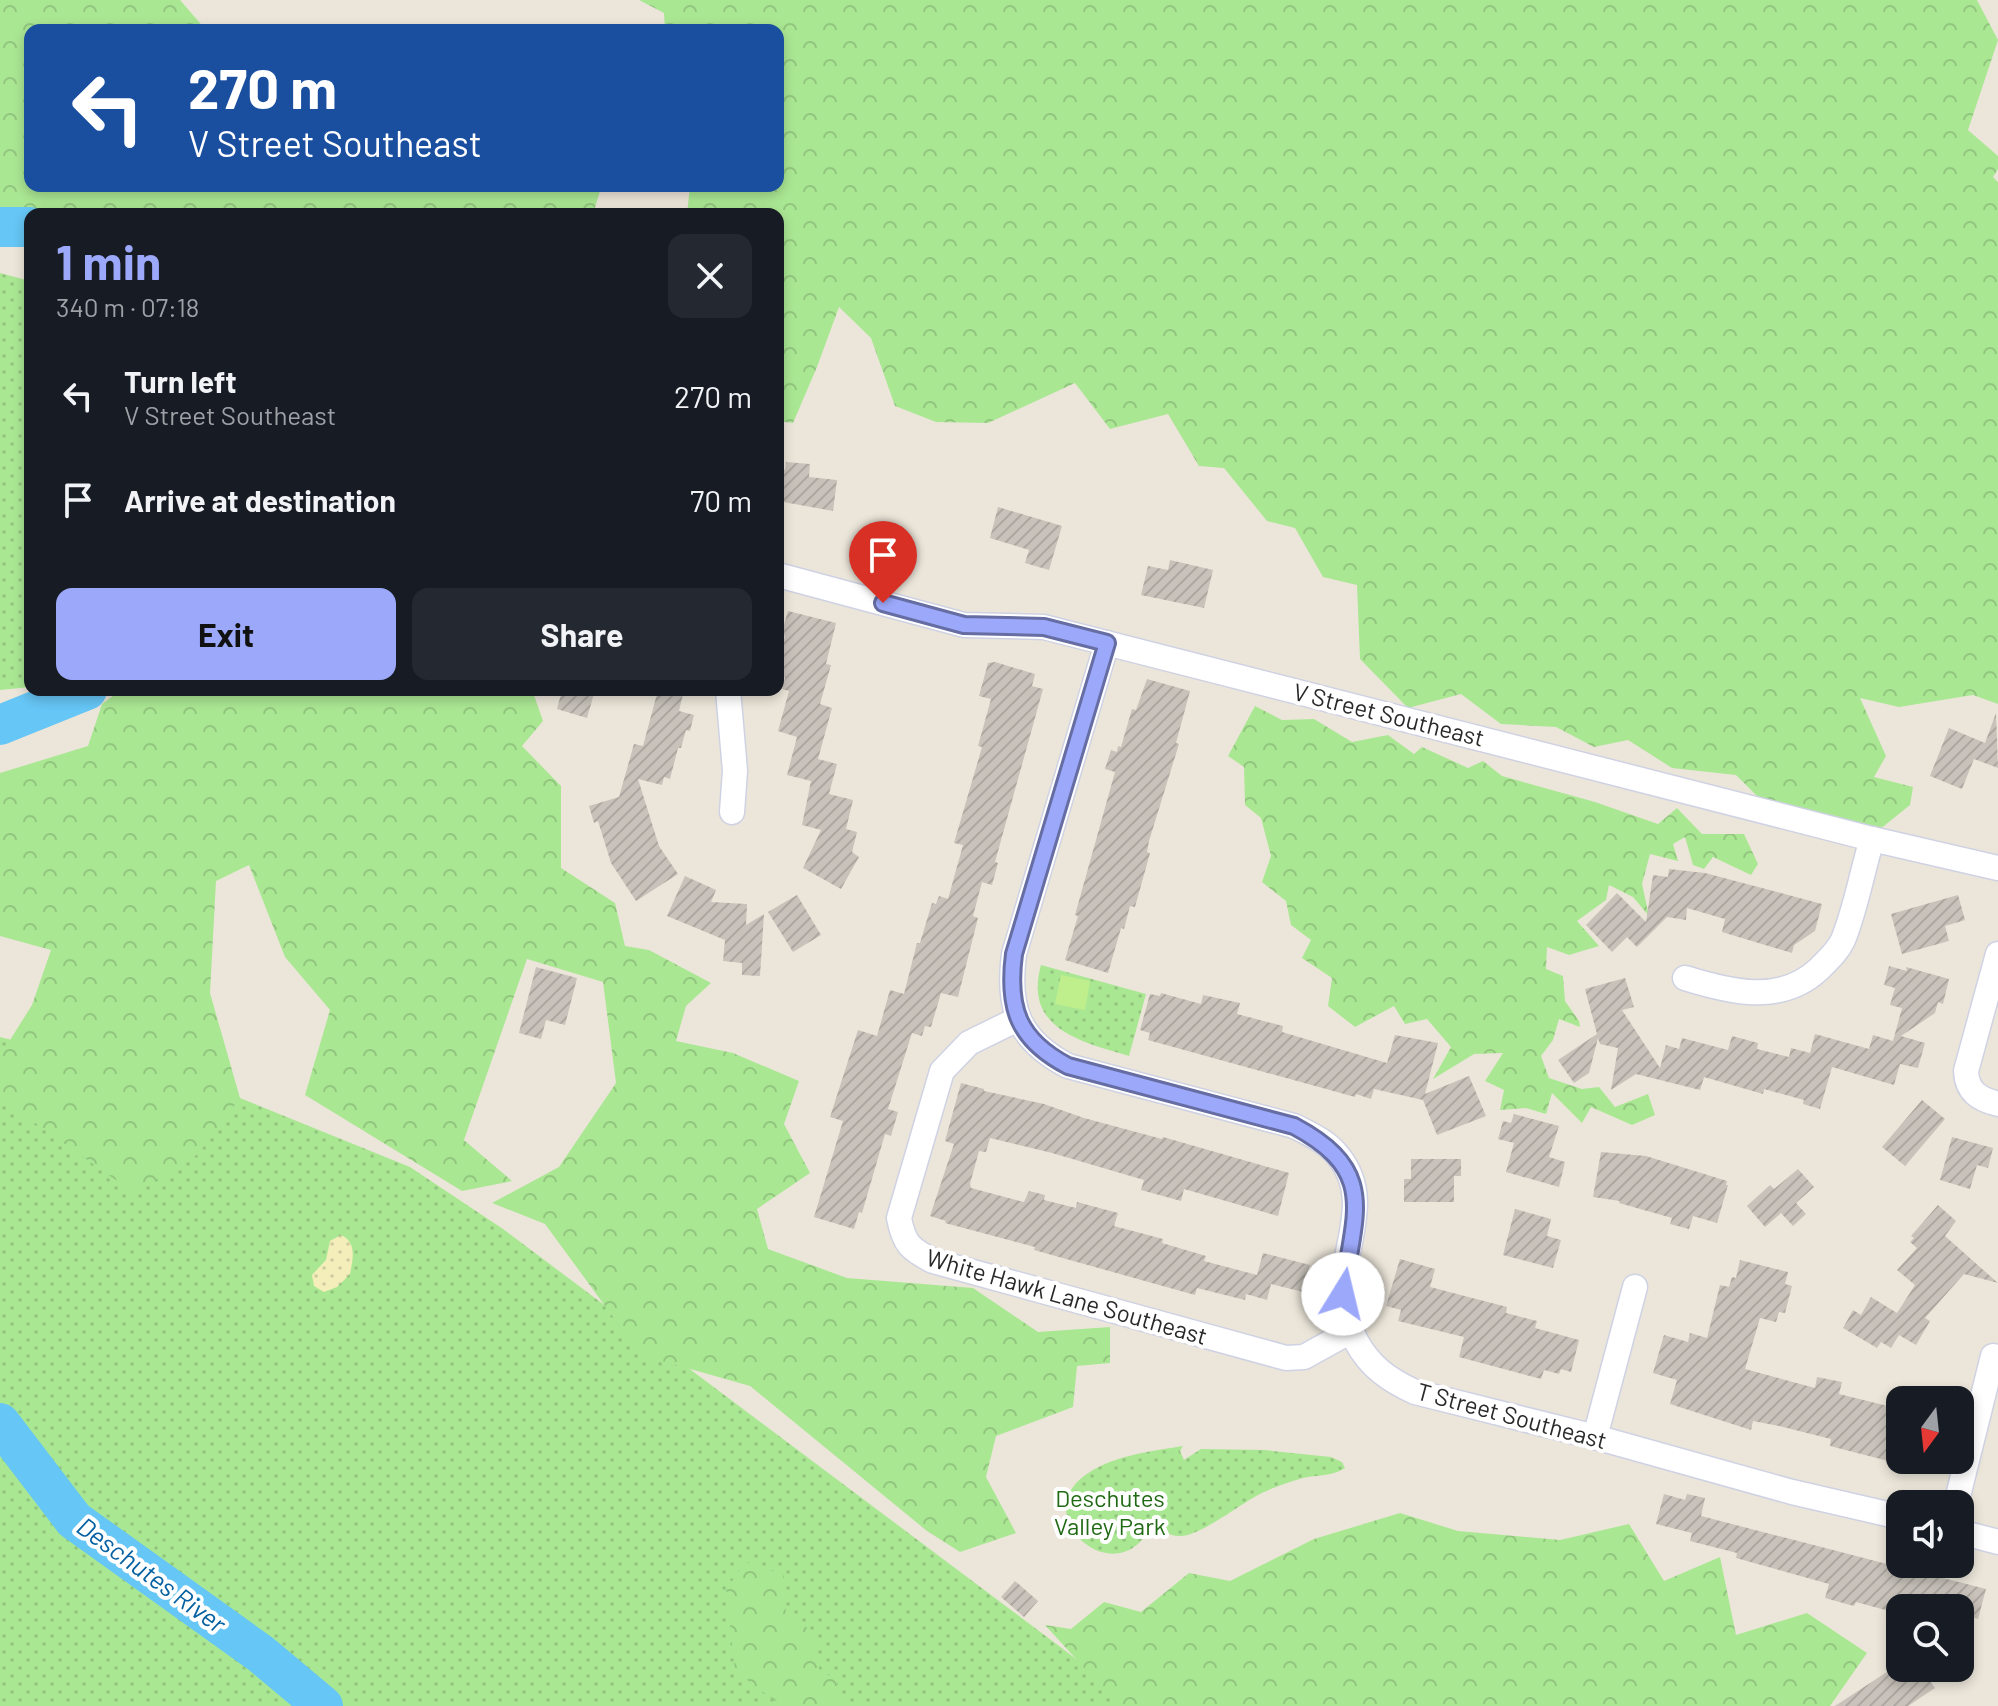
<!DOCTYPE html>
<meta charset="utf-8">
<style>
:root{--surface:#171b24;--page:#242831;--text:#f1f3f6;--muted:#9ea1a6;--accent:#9ca8fa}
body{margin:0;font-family:Barlow,sans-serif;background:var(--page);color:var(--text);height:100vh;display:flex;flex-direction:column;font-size:30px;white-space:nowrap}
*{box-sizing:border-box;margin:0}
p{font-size:26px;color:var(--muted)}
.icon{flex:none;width:44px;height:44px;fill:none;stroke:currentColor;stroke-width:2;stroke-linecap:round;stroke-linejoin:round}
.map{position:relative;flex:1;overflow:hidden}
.panel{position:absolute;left:24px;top:208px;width:760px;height:488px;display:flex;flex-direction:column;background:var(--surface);border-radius:16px;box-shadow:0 4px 12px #0003}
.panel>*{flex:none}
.top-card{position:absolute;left:24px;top:24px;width:760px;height:168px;border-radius:16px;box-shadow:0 4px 12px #0003;background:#1a4fa0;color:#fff;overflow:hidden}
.needle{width:52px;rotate:195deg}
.fabs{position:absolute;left:1886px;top:1386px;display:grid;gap:16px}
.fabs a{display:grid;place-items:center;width:88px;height:88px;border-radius:16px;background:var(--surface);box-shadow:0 4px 12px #0003;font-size:40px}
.pin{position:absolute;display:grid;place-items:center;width:68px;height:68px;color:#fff;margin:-82px -34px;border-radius:50% 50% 50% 0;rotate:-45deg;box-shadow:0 0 8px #0007}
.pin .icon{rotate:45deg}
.me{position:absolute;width:88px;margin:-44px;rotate:9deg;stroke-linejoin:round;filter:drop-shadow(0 0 6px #0008)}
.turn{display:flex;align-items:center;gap:28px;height:168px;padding:0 32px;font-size:36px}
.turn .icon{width:104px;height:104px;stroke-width:2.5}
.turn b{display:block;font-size:56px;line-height:68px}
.round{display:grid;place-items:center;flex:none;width:84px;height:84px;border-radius:16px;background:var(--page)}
.head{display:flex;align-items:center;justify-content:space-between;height:136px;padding:0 32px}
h1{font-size:48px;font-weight:700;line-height:60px;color:var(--accent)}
.action{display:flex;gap:16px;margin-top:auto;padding:16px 32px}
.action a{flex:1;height:92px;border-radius:16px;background:var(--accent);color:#111;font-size:32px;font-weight:700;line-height:92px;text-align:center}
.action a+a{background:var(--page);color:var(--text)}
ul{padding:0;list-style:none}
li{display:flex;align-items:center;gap:24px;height:104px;padding:0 32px}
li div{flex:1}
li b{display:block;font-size:30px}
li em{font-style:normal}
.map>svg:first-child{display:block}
.green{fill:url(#green-dots)}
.forest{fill:url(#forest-crowns)}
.sand{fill:url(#sand-dots)}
.pitch{fill:#bfef8d}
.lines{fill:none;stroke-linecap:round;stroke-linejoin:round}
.river{stroke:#66c6f5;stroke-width:40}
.building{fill:url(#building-hatch)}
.minor-casing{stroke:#cfd2e3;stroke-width:27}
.minor{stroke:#fff;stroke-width:24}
.route-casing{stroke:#656da2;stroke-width:20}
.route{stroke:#9ca8fa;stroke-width:14}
.labels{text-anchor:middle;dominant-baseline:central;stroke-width:8;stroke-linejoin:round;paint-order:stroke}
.street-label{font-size:24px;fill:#292929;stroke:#fff}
.park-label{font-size:24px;fill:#216a15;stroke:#fff}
.water-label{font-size:26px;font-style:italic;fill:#0561a1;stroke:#fff}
</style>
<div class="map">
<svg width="1998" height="1706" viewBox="0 0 1998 1706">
<defs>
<pattern id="green-dots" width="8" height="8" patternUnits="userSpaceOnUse" patternTransform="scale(2)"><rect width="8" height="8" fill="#aae793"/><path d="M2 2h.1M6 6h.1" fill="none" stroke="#92c67f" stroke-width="1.8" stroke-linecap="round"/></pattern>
<pattern id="forest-crowns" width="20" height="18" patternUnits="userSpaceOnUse" patternTransform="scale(2)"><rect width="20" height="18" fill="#aae793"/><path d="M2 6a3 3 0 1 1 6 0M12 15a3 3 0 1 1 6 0" fill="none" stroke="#92c67f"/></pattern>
<pattern id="sand-dots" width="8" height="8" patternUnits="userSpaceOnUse" patternTransform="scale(2)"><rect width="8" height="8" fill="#f4efba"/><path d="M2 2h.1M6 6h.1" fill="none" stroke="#d1cda0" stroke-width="1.8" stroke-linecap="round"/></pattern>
<pattern id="building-hatch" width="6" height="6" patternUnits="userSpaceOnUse" patternTransform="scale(2)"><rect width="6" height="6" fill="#c8c2ba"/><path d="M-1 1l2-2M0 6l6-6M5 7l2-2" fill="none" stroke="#aca7a0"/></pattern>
</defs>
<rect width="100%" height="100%" fill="#ece6da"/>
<!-- green -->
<g class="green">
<path d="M0,273L30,281V687L0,690Z"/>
<path d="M1041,965L1146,994L1129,1056C1082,1042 1023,1029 1041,965Z"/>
<path d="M0,1037L240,1098L410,1167L503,1229L1139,1706H0Z"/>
<path d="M1183,1446L1180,1451L1184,1460L1201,1449L1264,1450L1331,1457L1342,1462L1345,1468C1334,1476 1316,1475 1303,1478C1289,1482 1274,1487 1262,1493C1241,1503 1198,1538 1179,1536C1167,1536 1160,1528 1153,1520C1124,1599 1026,1520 1084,1476C1110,1456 1151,1451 1183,1446Z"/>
</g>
<!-- forest -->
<g class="forest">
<path d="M0,0H180L206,30H30V186H599L600,191L593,214H47L9,211L0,208Z"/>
<path d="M639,0H1977L1998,40L1968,130L1998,156V169L1993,177L1998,182V704L1973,695L1899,707L1860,698L1886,756L1874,777L1913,787L1910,805L1874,834L1764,803L1736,775L1672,768L1628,740L1594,747L1556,727L1501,724L1461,694L1408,708L1360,659L1357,585L1323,577L1295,528L1267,521L1224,468L1199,466L1168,414L1110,429L1075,383L988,423L936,422L895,406L871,338L839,307L817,367L793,423L778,421V214H687L690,186H778V30H665L664,13Z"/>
<path d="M121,690H512L534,695L543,721L522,746L561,786V868L615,903L625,946L649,950L711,983L686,1006L676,1041L733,1053L799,1081L784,1124L810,1173L757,1209L768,1249L847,1278L973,1288L1038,1332L1110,1327V1363L1077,1366L1073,1407L996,1436L986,1477L1016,1533L960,1552L927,1531L750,1386L641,1355L545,1224L492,1203L559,1167L616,1083L603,982L527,959L464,1140L512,1181L462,1191L305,1095L330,1010L285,957L249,865L216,881L210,993L240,1098L198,1154L134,1193L0,1098V1056L32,1005L51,950L0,936V773L88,746L102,704Z"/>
<path d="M1255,706L1282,720L1314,719L1352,742L1388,735L1414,754L1422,747L1468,768L1483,761L1502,776L1595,802L1658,824L1677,808L1702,834H1744L1758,864L1751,875L1713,857L1704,869L1693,865L1685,837L1673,844L1678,861L1650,854L1642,884L1649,916L1633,897L1609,885L1606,900L1577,921L1599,946L1569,955L1547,947L1546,969L1563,976L1565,1001L1579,1021L1580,1027L1559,1019L1553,1040L1541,1056L1549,1078L1582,1089L1599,1087L1615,1107L1648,1094L1655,1115L1632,1125L1591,1107L1582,1123L1552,1093L1546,1114L1526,1108L1500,1110L1504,1090L1485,1081L1503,1053L1474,1054L1433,1079L1451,1047L1427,1019L1405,1024L1394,1006L1355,1027L1328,1006L1332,978L1302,958L1311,940L1291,925L1286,901L1262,882L1271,856L1261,818L1245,805L1244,767L1228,756Z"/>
<path d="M1400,1513L1458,1531L1560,1540L1629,1524L1664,1581L1720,1557L1736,1635L1807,1613L1867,1653L1830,1706H1119L1045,1625L1071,1629L1104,1602L1141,1612L1189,1573L1230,1581L1314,1539Z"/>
<path d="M746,1562L784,1575L786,1615L811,1630L820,1672L836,1678L841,1706H782L735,1671L726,1589Z"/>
</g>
<!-- sand -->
<path class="sand" d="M341,1235C357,1242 353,1259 350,1274L337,1287L324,1292L314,1286L312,1275L326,1260L330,1241Z"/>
<!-- pitch -->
<path class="pitch" d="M1061,975L1090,981L1085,1010L1055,1004Z"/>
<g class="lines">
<!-- river -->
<g class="river">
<path d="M0,227H30"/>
<path d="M0,725L87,690"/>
<path d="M0,1423L74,1520L261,1654L323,1706"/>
</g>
</g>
<!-- building -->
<g class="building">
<path d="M786,462L810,464L809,477L837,480L833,511L778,501V469L785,470Z"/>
<path d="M998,507L1062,526L1049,570L1025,563L1029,550L990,538Z"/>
<path d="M1170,560L1213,570L1204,608L1141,595L1148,566L1168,570Z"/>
<path d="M788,611L836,623L826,664L831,665L820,704L832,708L818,759L837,764L829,794L853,800L846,829L857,832L852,852L859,857L841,889L803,868L821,830L802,825L811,781L787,775L797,737L778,731L789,691L782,689L785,678L778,676V664L785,636L781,635Z"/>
<path d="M995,662L1035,674L1032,686L1043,689L995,862L998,863L992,885L982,882L973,916L978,918L958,997L941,993L931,1027L925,1026L922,1036L912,1033L888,1109L898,1112L891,1136L885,1134L862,1213L859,1212L854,1229L814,1217L843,1121L830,1117L858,1030L877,1036L890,990L904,994L917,943H920L932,903L936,904L939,896L948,899L963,845L954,843L982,747L978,746L991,699L979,696L988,663Z"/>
<path d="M1147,679L1190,691L1176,743L1179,744L1149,841L1147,852L1150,853L1135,907L1130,906L1124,929L1121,928L1108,973L1065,960L1078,916L1075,915L1115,772L1105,769L1111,750L1117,752L1118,746L1121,747L1132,709L1136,710Z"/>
<path d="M562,690H595L587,718L557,709Z"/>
<path d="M658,690H684L679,711L694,715L690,731L686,730L681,748H678L670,779L664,777L662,785L638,779L659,846L678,874L636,901L611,863L598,821L594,823L589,806L619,797L634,744L643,746Z"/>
<path d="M1996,713L1998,768L1974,759L1962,789L1930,776L1949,728L1985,743Z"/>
<path d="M1669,869L1705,873L1822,904L1815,931L1794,945L1792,953L1722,932L1725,919L1687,908L1686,920L1667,917L1637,947L1627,937L1612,952L1586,925L1617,893L1646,922L1653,875L1668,877Z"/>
<path d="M685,876L716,890L711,902L747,904L746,925L764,914L760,976L742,975V963L723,961L725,940L667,916Z"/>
<path d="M797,895L821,935L793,952L768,912Z"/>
<path d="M1958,895L1965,920L1945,926L1949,941L1902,954L1891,914Z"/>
<path d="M1889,966L1907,971L1906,967L1949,979L1943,1004L1938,1002L1935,1013L1901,1036L1925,1043L1918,1068L1900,1064L1894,1085L1832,1067L1820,1109L1803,1104L1804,1100L1764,1089L1763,1094L1704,1077L1700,1090L1636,1074L1611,1090L1618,1048L1600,1044L1598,1038L1589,1073L1574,1083L1558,1060L1597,1034L1585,989L1625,978L1634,1007L1622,1010L1660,1068L1666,1045L1679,1049L1682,1038L1728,1050L1732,1036L1758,1043L1757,1049L1789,1057L1791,1048L1810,1053L1815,1034L1869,1049L1873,1035L1893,1041L1902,1008L1890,1005L1895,988L1884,985Z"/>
<path d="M536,967L577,978L565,1025L546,1020L541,1039L519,1033Z"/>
<path d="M1161,993L1201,1004L1203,995L1240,1003L1237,1014L1283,1026L1282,1032L1387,1063L1395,1035L1438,1043L1425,1094L1469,1076L1486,1116L1437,1135L1423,1100L1374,1089L1371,1099L1356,1094L1355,1097L1148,1040L1150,1033L1140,1030L1150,994L1160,996Z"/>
<path d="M961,1083L984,1089V1091L1044,1104L1084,1118L1162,1139L1163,1137L1289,1173L1278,1216L1184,1189L1181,1201L1141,1190L1144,1180L1052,1153L990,1138L986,1152L979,1151L970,1184L971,1188L1024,1202L1029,1191L1045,1195L1044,1200L1076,1208L1077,1202L1118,1213L1114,1226L1163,1239L1162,1243L1206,1256L1204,1261L1257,1275L1263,1253L1310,1265L1303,1292L1271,1284L1267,1300L1246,1294L1245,1300L1197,1288L1195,1295L1034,1250L1035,1247L945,1223L946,1221L930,1216L954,1144L945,1141Z"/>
<path d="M1922,1100L1945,1119L1905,1166L1882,1147Z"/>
<path d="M1514,1114L1559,1126L1549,1157L1565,1162L1559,1187L1506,1172L1514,1143L1498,1139L1503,1121L1511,1123Z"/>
<path d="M1952,1137L1993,1148L1988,1168L1977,1165L1970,1189L1940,1180Z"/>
<path d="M1601,1152L1646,1156L1727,1181L1726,1185H1728L1717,1223L1693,1216L1689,1229L1670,1224L1672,1218L1619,1203L1620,1201L1593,1197Z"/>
<path d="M1411,1159H1461V1176H1454V1202H1404V1179H1411Z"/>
<path d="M1798,1169L1814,1187L1796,1203L1806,1214L1793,1226L1781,1213L1765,1227L1747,1206L1770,1185L1774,1189Z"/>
<path d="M1938,1205L1956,1221L1945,1236L1998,1283L1964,1274L1925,1318L1930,1321L1916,1345L1899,1335L1891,1348L1881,1342L1877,1348L1843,1328L1853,1310L1861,1315L1871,1297L1897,1313L1915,1285L1897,1270L1917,1248L1910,1242L1914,1238L1911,1236Z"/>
<path d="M1515,1209L1551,1219L1547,1236L1561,1240L1553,1268L1503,1255Z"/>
<path d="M1400,1259L1435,1269L1430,1287L1507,1307L1506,1313L1537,1321L1535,1328L1579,1340L1571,1372L1561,1369L1559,1374L1544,1370L1541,1379L1459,1357L1464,1337L1398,1321L1401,1310L1386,1306Z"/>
<path d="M1740,1260L1788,1272L1785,1284L1792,1286L1785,1313L1779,1312L1776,1322L1760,1318L1745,1369L1815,1388L1817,1377L1842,1382L1839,1394L1900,1409V1464L1830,1446L1831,1439L1779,1426L1753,1421L1751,1430L1670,1404L1677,1380L1653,1373L1664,1335L1688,1342L1690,1333L1707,1338L1720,1285L1729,1287L1732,1277L1736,1278Z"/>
<path d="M1664,1494L1685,1500L1687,1494L1705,1498L1701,1516L1887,1564L1888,1561L1919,1570L1920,1567L1941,1573L1939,1577L1986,1589L1978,1619L1960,1614V1608H1923L1907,1604L1906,1608H1900V1614L1856,1602L1854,1606L1825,1598L1829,1584L1736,1558L1737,1553L1690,1541L1692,1533L1656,1524Z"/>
<path d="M1015,1581L1038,1601L1024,1617L1001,1597Z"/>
<path d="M1893,1668H1921L1935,1688L1908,1706H1835Z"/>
</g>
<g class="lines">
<defs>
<g id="minor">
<path d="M778,575L964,625L1044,627L1872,839L1998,868"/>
<path d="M1107,643L1014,954C1007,1008 1018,1040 1068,1066L1294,1126C1310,1134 1328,1142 1339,1157C1373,1199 1342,1247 1343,1294C1343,1310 1349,1327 1356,1341C1370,1367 1389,1380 1415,1392L1595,1437L1792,1492L1900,1517"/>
<path d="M728,690L735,771L732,812"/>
<path d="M1998,954L1966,1071C1967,1092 1979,1099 1998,1104"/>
<path d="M1685,978C1730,992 1781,1005 1819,969C1828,960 1838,951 1843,940C1856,908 1862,872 1872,839"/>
<path d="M1018,1019L969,1043L942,1071L899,1218C904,1244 910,1249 933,1261L1286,1358L1304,1357L1351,1331"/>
<path d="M1595,1437L1635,1287"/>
<path d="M1956,1504L1993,1356"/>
<path d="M1960,1532L1998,1542"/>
</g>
</defs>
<!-- minor casing -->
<use href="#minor" class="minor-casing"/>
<!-- minor -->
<use href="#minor" class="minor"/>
</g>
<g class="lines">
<defs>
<path id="route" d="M883,603L964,625L1044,627L1107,643L1014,954C1007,1008 1018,1040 1068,1066L1294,1126C1380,1172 1353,1214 1343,1294"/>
</defs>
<!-- route casing -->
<use href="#route" class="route-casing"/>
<!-- route -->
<use href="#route" class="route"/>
</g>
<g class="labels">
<!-- street labels -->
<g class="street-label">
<text transform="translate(1389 714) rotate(14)">V Street Southeast</text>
<text transform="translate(1067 1296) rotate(16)">White Hawk Lane Southeast</text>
<text transform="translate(1512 1415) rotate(15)">T Street Southeast</text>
</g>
<!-- park labels -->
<g class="park-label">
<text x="1110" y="1497">Deschutes<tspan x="1110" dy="28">Valley Park</tspan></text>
</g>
<!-- water labels -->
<g class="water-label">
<text transform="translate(152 1574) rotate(36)">Deschutes River</text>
</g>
</g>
</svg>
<div class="fabs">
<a><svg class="needle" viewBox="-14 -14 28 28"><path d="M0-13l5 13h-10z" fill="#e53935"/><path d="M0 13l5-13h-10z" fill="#9ea1a6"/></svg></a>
<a><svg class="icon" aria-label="sound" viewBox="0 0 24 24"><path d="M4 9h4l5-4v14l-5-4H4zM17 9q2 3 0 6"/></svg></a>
<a><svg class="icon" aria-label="search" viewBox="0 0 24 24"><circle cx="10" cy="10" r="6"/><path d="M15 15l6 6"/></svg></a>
</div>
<div class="pin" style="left:883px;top:603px;background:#d93025"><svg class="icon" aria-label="arrive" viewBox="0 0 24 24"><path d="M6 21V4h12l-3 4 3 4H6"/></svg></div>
<svg class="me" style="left:1343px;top:1294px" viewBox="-20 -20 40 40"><circle r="19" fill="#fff"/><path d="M0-13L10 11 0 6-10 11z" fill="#9ca8fa"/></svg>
<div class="top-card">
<div class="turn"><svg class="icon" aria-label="left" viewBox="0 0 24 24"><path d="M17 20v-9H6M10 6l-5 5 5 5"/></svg><div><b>270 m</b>V Street Southeast</div></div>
</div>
<section class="panel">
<div class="head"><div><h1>1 min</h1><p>340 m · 07:18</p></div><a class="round"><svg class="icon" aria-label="close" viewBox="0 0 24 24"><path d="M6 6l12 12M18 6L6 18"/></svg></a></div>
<ul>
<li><svg class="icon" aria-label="left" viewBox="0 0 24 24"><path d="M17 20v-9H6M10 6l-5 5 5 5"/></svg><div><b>Turn left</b><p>V Street Southeast</p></div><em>270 m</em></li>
<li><svg class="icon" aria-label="arrive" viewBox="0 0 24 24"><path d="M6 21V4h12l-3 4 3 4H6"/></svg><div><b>Arrive at destination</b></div><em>70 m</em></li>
</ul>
<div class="action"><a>Exit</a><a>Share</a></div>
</section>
</div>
